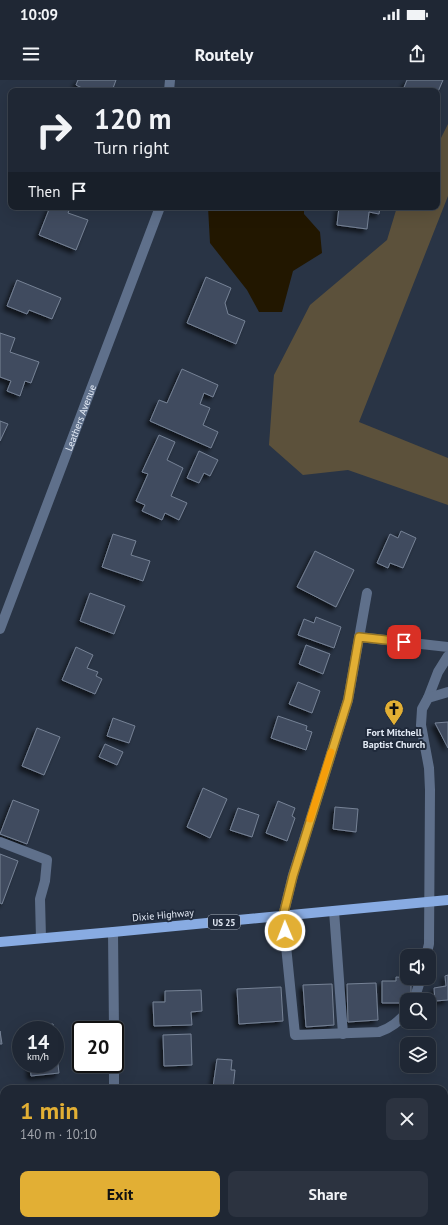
<!DOCTYPE html>
<meta charset="utf-8">
<style>
:root{--surface:#1f2734;--page:#2c3340;--text:#f1f3f6;--muted:#a1a5ac;--line:#3c444f;--accent:#e2af34}
body{margin:0;font-family:"PT Sans",sans-serif;background:var(--page);color:var(--text);height:100vh;display:flex;flex-direction:column;font-size:15px;white-space:nowrap}
*{box-sizing:border-box;margin:0}
p{font-size:13px;color:var(--muted)}
.icon{flex:none;width:22px;height:22px;fill:none;stroke:currentColor;stroke-width:2;stroke-linecap:round;stroke-linejoin:round}
.map{position:relative;flex:1;overflow:hidden}
.sheet{position:absolute;left:0px;top:1005px;width:448px;height:140px;display:flex;flex-direction:column;background:var(--surface);border-radius:12px 12px 0 0;box-shadow:0 4px 16px #0002,0 0 0 1px var(--line)}
.sheet>*{flex:none}
.guide{position:absolute;left:8px;top:8px;width:432px;height:122px;border-radius:8px;box-shadow:0 4px 16px #0002,0 0 0 1px var(--line);background:#1f2734;color:var(--text);overflow:hidden}
.tools{position:absolute;left:400px;top:869px;display:grid;gap:8px}
.tools a{display:grid;place-items:center;width:36px;height:36px;border-radius:8px;background:var(--surface);box-shadow:0 4px 16px #0002,0 0 0 1px var(--line);font-size:20px}
.speed{position:absolute;left:12px;top:941px;display:flex;gap:8px;font-size:20px;font-weight:700;text-align:center}
.speed>*{display:grid;place-content:center;width:52px;height:52px;border-radius:50%;background:var(--surface);box-shadow:0 4px 16px #0002,0 0 0 1px var(--line);line-height:1}
.speed small{font-size:10px;font-weight:400}
.speed .limit{border:2px solid #111;border-radius:6px;background:#fff;color:#111}
.pin{position:absolute;display:grid;place-items:center;width:34px;height:34px;color:#fff;margin:-17px;border-radius:8px;box-shadow:0 2px 6px #0006}
.me{position:absolute;width:44px;margin:-22px;rotate:359deg;stroke-linejoin:round;filter:drop-shadow(0 0 3px #0008)}
.turn{display:flex;align-items:center;gap:14px;height:84px;padding:0 20px;font-size:18px}
.turn .icon{width:52px;height:52px;stroke-width:2.5}
.turn b{display:block;font-size:28px;line-height:34px}
.then{display:flex;align-items:center;height:38px;padding:0 20px;background:#0003;gap:8px;font-size:15px}
.round{display:grid;place-items:center;flex:none;width:42px;height:42px;border-radius:8px;background:var(--page)}
.headline{display:flex;align-items:center;justify-content:space-between;height:68px;padding:0 20px}
h1{font-size:24px;font-weight:800;line-height:30px;color:var(--accent)}
.button{display:flex;gap:8px;margin-top:auto;padding:8px 20px}
.button a{flex:1;height:46px;border-radius:8px;background:var(--accent);color:#111;font-size:16px;font-weight:800;line-height:46px;text-align:center}
.button a+a{background:var(--page);color:var(--text)}
.status{display:flex;justify-content:space-between;align-items:center;height:28px;padding:0 20px;background:var(--surface);direction:ltr}
.status svg{height:11px;fill:currentColor}
header{display:flex;justify-content:space-between;align-items:center;height:52px;padding:0 20px;background:var(--surface);font-size:18px;font-weight:800}
.map>svg:first-child{display:block}
.green{fill:#5c513b}
.water{fill:#221700}
.building{fill:#404c5e;stroke:#768296;filter:url(#shadow)}
.lines{fill:none;stroke-linecap:round;stroke-linejoin:round}
.service{stroke:#5f708b;stroke-width:10}
.minor{stroke:#5f708b;stroke-width:10}
.primary{stroke:#88abe2;stroke-width:10}
.route-casing{stroke:#937222;stroke-width:10}
.route{stroke:#e2af34;stroke-width:7}
.slow{stroke:#f59e0b;stroke-width:7}
.labels{text-anchor:middle;dominant-baseline:central;stroke-width:4;stroke-linejoin:round;paint-order:stroke}
.shield{fill:#202a3b;stroke:#a8b0bd;stroke-width:1}
.shield-label{font-size:9px;font-weight:bold;fill:#e3eaf5}
.street-label{font-size:10px;fill:#e3eaf5;stroke:#202a3b}
.poi-label{font-size:10px;font-weight:bold;fill:#e3eaf5;stroke:#202a3b}
</style>
<div class="status"><b>10:09</b><svg viewBox="0 0 49 12"><path d="M0 12V9h3v3zM5 12V6h3v6zM10 12V3h3v9zM15 12V0h3v12zM26 1h20v11H26zM47 4h2v5h-2z"/></svg></div>
<header><svg class="icon" aria-label="menu" viewBox="0 0 24 24"><path d="M4 6h16M4 12h16M4 18h16"/></svg>Routely<svg class="icon" aria-label="share" viewBox="0 0 24 24"><path d="M12 15V3M7 8l5-5 5 5M5 13v7h14v-7"/></svg></header>
<div class="map">
<svg width="448" height="1145" viewBox="0 0 448 1145">
<defs>
<filter id="shadow"><feDropShadow dx="-3.5" dy="3.5" stdDeviation="2" flood-color="#0009"/></filter>
</defs>
<rect width="100%" height="100%" fill="#293445"/>
<!-- green -->
<path class="green" d="M448,44V116L359,342L448,378V425L348,390L303,395L269,365L274,295L310,225L387,160L397,127H437V66Z"/>
<!-- water -->
<path class="water" d="M208,127H304V134L320,152L322,173L293,191L282,232H259L247,210L210,163Z"/>
<!-- building -->
<g class="building">
<path d="M78,0H116L112,11H86V10L76,5Z"/>
<path d="M407,0H443L437,14V11L403,10Z"/>
<path d="M50,127H68L70,128L68,133L88,140L76,170L39,155Z"/>
<path d="M339,127H380L379,134L369,132L367,149L337,145Z"/>
<path d="M206,197L231,208L225,223L228,234L245,241L236,264L187,243Z"/>
<path d="M17,200L61,218L52,239L29,230L27,234L7,226Z"/>
<path d="M0,253L15,258L10,272L39,282L31,303L25,301L20,316L7,311L11,301L0,297Z"/>
<path d="M182,289L218,305L213,317L204,313L200,324L210,328L203,345L218,352L211,368L150,341L159,320L167,323Z"/>
<path d="M0,341L8,344L0,361Z"/>
<path d="M159,355L175,362L167,380L183,388L171,416L187,423L179,440L165,433L162,440L142,431L145,425L136,421L148,394L142,392Z"/>
<path d="M199,371L218,380L210,396L204,393L199,403L187,398Z"/>
<path d="M401,451L416,458L403,488L390,483L388,488L377,483L390,454L398,458Z"/>
<path d="M113,454L136,461L131,475L150,481L143,501L102,487Z"/>
<path d="M315,471L354,490L336,527L297,507Z"/>
<path d="M90,513L125,526L114,554L80,541Z"/>
<path d="M316,537L341,547L334,568L298,555L304,539L314,543Z"/>
<path d="M306,565L330,574L323,594L299,584Z"/>
<path d="M76,567L93,575L87,588L98,592L96,596L102,599L95,614L62,600Z"/>
<path d="M298,602L320,611L312,633L289,624Z"/>
<path d="M278,636L307,646L306,650L312,652L306,670L271,658Z"/>
<path d="M113,638L135,646L129,663L107,656Z"/>
<path d="M448,642V668L435,643Z"/>
<path d="M37,648L60,657L44,695L22,686Z"/>
<path d="M105,664L123,672L117,685L99,677Z"/>
<path d="M203,708L227,719L210,758L187,747Z"/>
<path d="M13,720L39,730L27,764L0,754Z"/>
<path d="M278,721L295,728L292,736L295,738L287,761L266,753Z"/>
<path d="M335,727L358,729L356,752L333,749Z"/>
<path d="M238,728L259,735L252,757L230,750Z"/>
<path d="M0,774L18,781L2,824L0,823Z"/>
<path d="M448,895V920L435,921L434,908L446,906L445,896Z"/>
<path d="M396,897L411,898V920H407V923H382V901H396Z"/>
<path d="M376,903L378,940L348,942L347,904Z"/>
<path d="M332,904L334,945L306,947L303,905Z"/>
<path d="M281,907L283,941L239,944L237,909Z"/>
<path d="M201,910L202,931L191,932L192,945L154,946L153,922H165V911Z"/>
<path d="M53,944L54,950H26V947Z"/>
<path d="M0,951L2,964H0Z"/>
<path d="M191,954L192,985L164,986L163,955Z"/>
<path d="M55,959L59,993L31,996L30,984H55Z"/>
<path d="M217,979L232,980L231,990H235L233,1009L213,1007Z"/>
<path d="M194,1141H203L213,1145H192Z"/>
</g>
<g class="lines">
<!-- service -->
<g class="service">
<path d="M359,557L448,567"/>
<path d="M428,618L438,592L448,576"/>
<path d="M0,762L47,780L45,801L40,819L41,858"/>
<path d="M334,831L343,954"/>
<path d="M283,836L295,955L379,952C391,948 398,942 407,932"/>
<path d="M426,876L429,864L430,710L429,688L421,645L422,629L428,618L448,612"/>
<path d="M414,920L421,898"/>
</g>
<!-- minor -->
<g class="minor">
<path d="M169,11L170,0"/>
<path id="s1" d="M0,549C54,409 106,267 160,127"/>
<path d="M283,836L293,795L348,620L367,513"/>
<path d="M113,852L114,950"/>
<path d="M114,984V1009"/>
<path d="M113,1145V1141"/>
</g>
<!-- primary -->
<path class="primary" d="M0,862L113,852L448,820"/>
</g>
<g class="lines">
<defs>
<path id="route" d="M285,851L283,836L293,796L348,620L359,557L404,562"/>
</defs>
<!-- route casing -->
<use href="#route" class="route-casing"/>
<!-- route -->
<use href="#route" class="route"/>
<!-- slow -->
<path class="slow" d="M310,739L331,672"/>
</g>
<!-- icons -->
<defs>
<symbol id="church-pin" viewBox="-11 -11 22 30"><path d="M0 17L-7.5 6A9.5 9.5 0 1 1 7.5 6Z" fill="#e2af34" stroke="#202a3b"/><path d="M-1.2-6h2.4v3.5h3.3v2.4h-3.3V6h-2.4V-.1h-3.3v-2.4h3.3Z" fill="#111"/></symbol>
</defs>
<g fill-rule="evenodd">
<use href="#church-pin" x="383" y="618" width="22" height="30"/>
</g>
<g class="labels">
<!-- shield labels -->
<rect class="shield" x="208" y="835" width="32" height="14" rx="3"/>
<g class="shield-label">
<text x="224" y="842">US 25</text>
</g>
<!-- street labels -->
<g class="street-label">
<text stroke="none"><textPath href="#s1" startOffset="226">Leathers Avenue</textPath></text>
<text transform="translate(163 835) rotate(-5)">Dixie Highway</text>
</g>
<!-- poi labels -->
<g class="poi-label">
<text x="394" y="652">Fort Mitchell<tspan x="394" dy="12">Baptist Church</tspan></text>
</g>
</g>
</svg>
<div class="tools">
<a><svg class="icon" aria-label="sound" viewBox="0 0 24 24"><path d="M4 9h4l5-4v14l-5-4H4zM17 9q2 3 0 6"/></svg></a>
<a><svg class="icon" aria-label="search" viewBox="0 0 24 24"><circle cx="10" cy="10" r="6"/><path d="M15 15l6 6"/></svg></a>
<a><svg class="icon" aria-label="layers" viewBox="0 0 24 24"><path d="M12 4l9 5-9 5-9-5zM3 14l9 5 9-5"/></svg></a>
</div>
<div class="speed"><div>14<small>km/h</small></div><div class="limit">20</div></div>
<div class="pin" style="left:404px;top:562px;background:#d93025"><svg class="icon" aria-label="arrive" viewBox="0 0 24 24"><path d="M6 21V4h12l-3 4 3 4H6"/></svg></div>
<svg class="me" style="left:285px;top:851px" viewBox="-20 -20 40 40"><circle r="17" fill="#e2af34" stroke="#fff" stroke-width="3"/><path d="M0-11L8 9 0 5-8 9z" fill="#fff"/></svg>
<div class="guide">
<div class="turn"><svg class="icon" aria-label="right" viewBox="0 0 24 24"><path d="M7 20v-9h11M14 6l5 5-5 5"/></svg><div><b>120 m</b>Turn right</div></div>
<div class="then">Then<svg class="icon" aria-label="arrive" viewBox="0 0 24 24"><path d="M6 21V4h12l-3 4 3 4H6"/></svg></div>
</div>
<section class="sheet">
<div class="headline"><div><h1>1 min</h1><p>140 m · 10:10</p></div><a class="round"><svg class="icon" aria-label="close" viewBox="0 0 24 24"><path d="M6 6l12 12M18 6L6 18"/></svg></a></div>
<div class="button"><a>Exit</a><a>Share</a></div>
</section>
</div>
